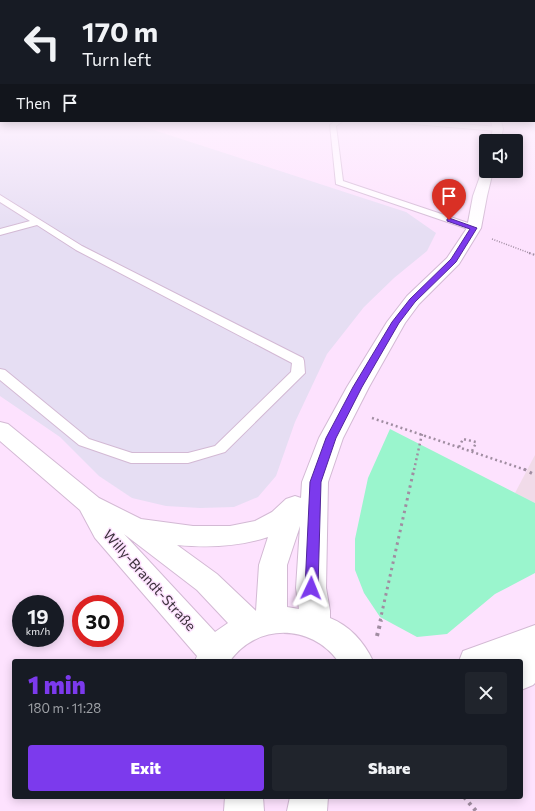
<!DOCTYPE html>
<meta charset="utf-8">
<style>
:root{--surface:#171b24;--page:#20242c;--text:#f1f3f6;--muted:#9ea1a6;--accent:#7c3aed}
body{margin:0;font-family:Commissioner,sans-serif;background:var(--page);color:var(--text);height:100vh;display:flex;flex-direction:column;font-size:15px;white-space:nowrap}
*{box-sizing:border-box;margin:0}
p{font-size:13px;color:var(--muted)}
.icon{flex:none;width:22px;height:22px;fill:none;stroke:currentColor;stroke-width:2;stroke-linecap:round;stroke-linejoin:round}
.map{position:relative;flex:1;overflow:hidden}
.panel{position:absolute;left:12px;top:659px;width:511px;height:140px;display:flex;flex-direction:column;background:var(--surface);border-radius:4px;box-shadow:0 2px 10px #0003}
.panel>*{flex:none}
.banner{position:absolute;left:0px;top:0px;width:535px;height:122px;box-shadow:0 2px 10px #0003;background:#171b24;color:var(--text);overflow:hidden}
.tools{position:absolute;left:479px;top:134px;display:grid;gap:8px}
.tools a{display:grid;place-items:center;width:44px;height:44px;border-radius:4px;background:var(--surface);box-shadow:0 2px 10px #0003;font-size:20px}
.speed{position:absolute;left:12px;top:595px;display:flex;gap:8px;font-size:20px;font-weight:700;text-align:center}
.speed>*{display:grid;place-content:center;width:52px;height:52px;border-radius:50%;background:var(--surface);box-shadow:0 2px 10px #0003;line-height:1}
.speed small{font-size:10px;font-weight:400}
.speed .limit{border:6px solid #d22;background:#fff;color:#111}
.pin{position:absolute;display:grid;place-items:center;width:34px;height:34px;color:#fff;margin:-41px -17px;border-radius:50% 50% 50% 0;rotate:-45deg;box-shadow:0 0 4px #0007}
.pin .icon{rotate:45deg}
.me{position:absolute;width:44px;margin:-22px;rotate:2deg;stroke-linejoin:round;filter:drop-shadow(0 0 3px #0008)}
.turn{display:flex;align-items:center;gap:14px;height:84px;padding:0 16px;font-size:18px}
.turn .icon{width:52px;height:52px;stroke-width:2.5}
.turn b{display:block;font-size:28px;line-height:34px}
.then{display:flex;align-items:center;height:38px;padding:0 16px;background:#0003;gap:8px;font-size:15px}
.round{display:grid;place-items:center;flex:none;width:42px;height:42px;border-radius:4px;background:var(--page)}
.headline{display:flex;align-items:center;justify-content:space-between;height:68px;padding:0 16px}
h1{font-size:24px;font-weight:800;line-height:30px;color:var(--accent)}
.cta{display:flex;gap:8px;margin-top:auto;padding:8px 16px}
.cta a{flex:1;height:46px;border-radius:4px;background:var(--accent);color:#fff;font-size:16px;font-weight:800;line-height:46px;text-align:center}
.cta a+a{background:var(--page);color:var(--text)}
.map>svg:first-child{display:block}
.industrial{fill:#e6def3}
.education{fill:#f1dbe9}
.green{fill:#9af5cd}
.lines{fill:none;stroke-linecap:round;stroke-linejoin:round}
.service-casing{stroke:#d3b9d4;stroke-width:2}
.minor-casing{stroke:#d3b9d4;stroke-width:2}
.path-far4{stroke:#a08da1;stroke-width:1.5;stroke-dasharray:1 1.5;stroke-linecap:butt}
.path-far3{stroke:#a08da1;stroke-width:2;stroke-dasharray:1.5 2.5;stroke-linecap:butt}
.path-far2{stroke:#a08da1;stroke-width:2.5;stroke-dasharray:2 3;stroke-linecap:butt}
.path-far1{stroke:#a08da1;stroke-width:3;stroke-dasharray:2.5 4;stroke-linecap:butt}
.path{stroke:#a08da1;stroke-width:4;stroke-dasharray:3 4.5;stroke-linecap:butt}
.service{fill:#fff;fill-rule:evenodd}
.minor{fill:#fff;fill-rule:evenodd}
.route{fill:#7c3aed;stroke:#51269a}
.labels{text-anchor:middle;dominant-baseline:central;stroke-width:3;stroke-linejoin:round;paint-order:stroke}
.near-street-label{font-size:14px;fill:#3a303a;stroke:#fde2fe}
</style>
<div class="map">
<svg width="535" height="811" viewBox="0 0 535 811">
<rect width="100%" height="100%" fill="#fde2fe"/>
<!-- industrial -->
<path class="industrial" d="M0,117L1,121H126L406,212L436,233L427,251L394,278L364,307L327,354L295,422L276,476L258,497L234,507L200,508L166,506L132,498L99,476L60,437L0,396Z"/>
<!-- education -->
<path class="education" d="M535,455V503L515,493Z"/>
<!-- green -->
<path class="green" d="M390,429L535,503V573L495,594L447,634L417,637L380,617L364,593L355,570V539L368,478Z"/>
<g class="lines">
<defs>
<g id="service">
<path d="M335,121H343L336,126L343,181L477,226L479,228L477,230H471L336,184L330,125Z"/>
<path d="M399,121H425L498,127L501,129L498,131L402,123Z"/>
<path d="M0,195L82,246L303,358L304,361L305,373L225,452L188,463H131L79,445L0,380V369L5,370L89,439L132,453H188L215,446L291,372L292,363L76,250L37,225L0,235V229L30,221L0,202Z"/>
</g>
<g id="minor">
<path d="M491,121H501L503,129L500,141H490L493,129Z"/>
<path d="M483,168H486V171H493L487,196L481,228L459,264L419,304L405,323L369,387L343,438L328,482L326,588L330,611V618C350,626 364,642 373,661H338C311,624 257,623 230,661H195L197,656L95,538L80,510L0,441V422L8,424L99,498L141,519L193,526H230L255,521L272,512L286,499L295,496L301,498L302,482L319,438L347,387L387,322L407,296L447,258L467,228L473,196ZM300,526L296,588L299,609L287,607V565ZM124,534L197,590L228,623L215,632ZM268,537L259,565L256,611L217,574L177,545C209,548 238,547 268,537Z"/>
<path d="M535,625V683L533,685L521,690V661H459L463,651Z"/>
<path d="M225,797H263L264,811H224Z"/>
<path d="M290,797H328L327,811H287Z"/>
</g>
</defs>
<!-- service casing -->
<use href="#service" class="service-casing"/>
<!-- minor casing -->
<use href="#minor" class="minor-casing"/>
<!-- path-far4 -->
<path class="path-far4" d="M492,239L532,254"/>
<!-- path-far3 -->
<path class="path-far3" d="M529,253L535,255"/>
<!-- path-far2 -->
<g class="path-far2">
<path d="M372,418L526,470"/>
<path d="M459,447L463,439L476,442"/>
<path d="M472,451L476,443"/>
<path d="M414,470L422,434"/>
</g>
<!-- path-far1 -->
<g class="path-far1">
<path d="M524,469L535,475"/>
<path d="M380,621L414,469"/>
</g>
<!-- path -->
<g class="path">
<path d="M377,636L381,620"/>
<path d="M464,797L476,811"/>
</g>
<!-- service -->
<use href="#service" class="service"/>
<!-- minor -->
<use href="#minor" class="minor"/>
</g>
<!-- sky -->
<linearGradient id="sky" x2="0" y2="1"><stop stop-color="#7bb7f0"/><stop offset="0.51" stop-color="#fef2ff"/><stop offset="1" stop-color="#fef2ff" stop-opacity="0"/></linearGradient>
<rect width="535" height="230" fill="url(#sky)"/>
<!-- route -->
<path class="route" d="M449,218L477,228L456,262L415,302L399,323L362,387L336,438L321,482L318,588L316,591L311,593L307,591L305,588L310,482L326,438L353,387L392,322L410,299L451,259L470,229L447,221V219Z"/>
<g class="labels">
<!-- near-street labels -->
<g class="near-street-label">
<text transform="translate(150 580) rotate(48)">Willy-Brandt-Straße</text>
</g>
</g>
</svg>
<div class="tools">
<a><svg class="icon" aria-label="sound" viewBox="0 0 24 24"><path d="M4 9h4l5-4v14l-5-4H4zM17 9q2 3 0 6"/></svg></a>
</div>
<div class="speed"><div>19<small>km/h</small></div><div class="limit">30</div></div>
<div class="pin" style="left:449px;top:220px;background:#d93025"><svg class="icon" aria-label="arrive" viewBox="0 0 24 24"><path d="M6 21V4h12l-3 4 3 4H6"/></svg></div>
<svg class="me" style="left:311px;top:588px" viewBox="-20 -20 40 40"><path d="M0-17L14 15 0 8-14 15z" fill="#7c3aed" stroke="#fff" stroke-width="4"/></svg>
<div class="banner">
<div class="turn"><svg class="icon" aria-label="left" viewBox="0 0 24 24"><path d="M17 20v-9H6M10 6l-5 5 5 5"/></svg><div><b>170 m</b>Turn left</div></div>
<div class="then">Then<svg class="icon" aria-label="arrive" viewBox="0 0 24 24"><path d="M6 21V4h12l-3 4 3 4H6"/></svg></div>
</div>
<section class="panel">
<div class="headline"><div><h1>1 min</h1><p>180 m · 11:28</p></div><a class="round"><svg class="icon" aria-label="close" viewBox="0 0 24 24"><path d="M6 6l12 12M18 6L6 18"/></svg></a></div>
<div class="cta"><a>Exit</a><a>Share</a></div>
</section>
</div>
